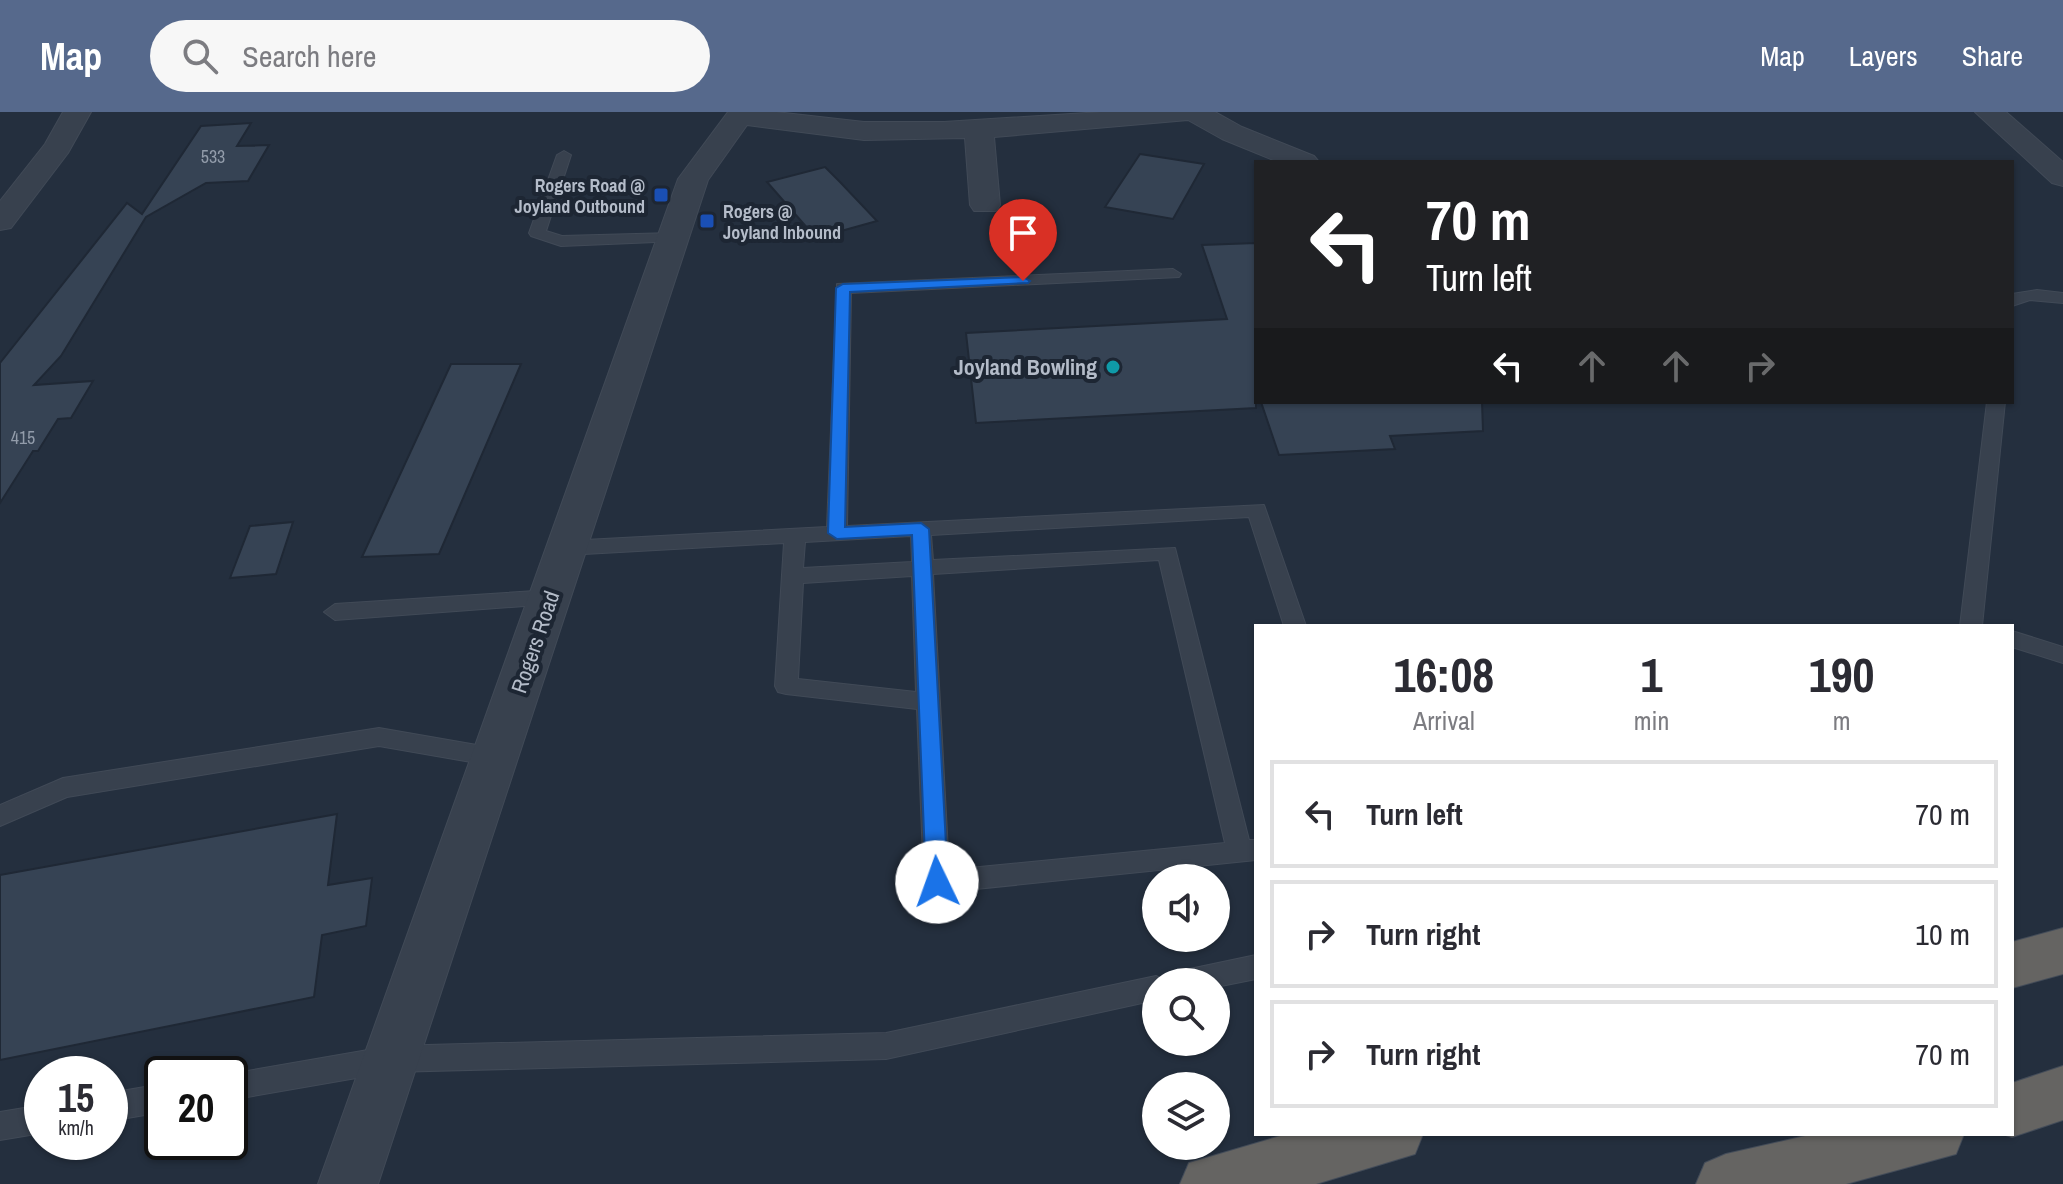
<!DOCTYPE html>
<style>
:root{--surface:#fff;--page:#f7f7f7;--text:#2b2b33;--muted:#7c7c81;--line:#e1e1e2;--accent:#56698c}
body{margin:0;font-family:"Archivo Narrow",sans-serif;background:var(--page);color:var(--text);height:100vh;display:flex;flex-direction:column;font-size:30px;white-space:nowrap}
*{box-sizing:border-box;margin:0}
p{font-size:26px;color:var(--muted)}
.icon{flex:none;width:44px;height:44px;fill:none;stroke:currentColor;stroke-width:2;stroke-linecap:round;stroke-linejoin:round}
.map{position:relative;flex:1;overflow:hidden}
.panel{position:absolute;left:1254px;top:512px;width:760px;height:512px;display:flex;flex-direction:column;background:var(--surface);border-radius:0px;box-shadow:0 2px 6px #0004}
.panel>*{flex:none}
.guide{position:absolute;left:1254px;top:48px;width:760px;height:244px;border-radius:0px;box-shadow:0 2px 6px #0004;background:#202124;color:#fff;overflow:hidden}
.controls{position:absolute;left:1142px;top:752px;display:grid;gap:16px}
.controls a{display:grid;place-items:center;width:88px;height:88px;border-radius:50%;background:var(--surface);box-shadow:0 2px 6px #0004;font-size:40px}
.speed{position:absolute;left:24px;top:944px;display:flex;gap:16px;font-size:40px;font-weight:700;text-align:center}
.speed>*{display:grid;place-content:center;width:104px;height:104px;border-radius:50%;background:var(--surface);box-shadow:0 2px 6px #0004;line-height:1}
.speed small{font-size:20px;font-weight:400}
.speed .limit{border:4px solid #111;border-radius:12px;background:#fff;color:#111}
.pin{position:absolute;display:grid;place-items:center;width:68px;height:68px;color:#fff;margin:-82px -34px;border-radius:50% 50% 50% 0;rotate:-45deg;box-shadow:0 0 8px #0007}
.pin .icon{rotate:45deg}
.me{position:absolute;width:88px;margin:-44px;rotate:357deg;stroke-linejoin:round;filter:drop-shadow(0 0 6px #0008)}
.turn{display:flex;align-items:center;gap:28px;height:168px;padding:0 40px;font-size:36px}
.turn .icon{width:104px;height:104px;stroke-width:2.5}
.turn b{display:block;font-size:56px;line-height:68px}
.lanes{display:flex;align-items:center;height:76px;padding:0 40px;background:#0003;justify-content:center;gap:40px;direction:ltr}
.lanes .off{opacity:.35}
.eta{display:flex;justify-content:space-evenly;align-items:center;height:136px;text-align:center}
.eta b{font-size:48px;font-weight:700;line-height:56px}
ul{padding:0;list-style:none}
li{display:flex;align-items:center;gap:24px;height:108px;margin:0 16px 12px;padding:0 24px;border:4px solid var(--line);border-radius:0px}
li div{flex:1}
li b{display:block;font-size:30px}
li em{font-style:normal}
header{display:flex;align-items:center;gap:48px;box-sizing:border-box;height:112px;padding:0 40px;background:var(--accent);color:#fff}
header strong{font-size:38px}
nav{display:flex;gap:44px;margin-inline-start:auto;font-size:28px}
.search{width:560px;height:72px;background:var(--page);display:flex;align-items:center;gap:20px;box-sizing:border-box;padding:0 28px;border-radius:44px;color:var(--muted);font-size:30px}
.map>svg:first-child{display:block}
.building{fill:#364354;stroke:#1f2835;stroke-width:2}
.lines{fill:none;stroke-linecap:round;stroke-linejoin:round}
.service-casing{stroke:#414a57;stroke-width:2}
.minor-casing{stroke:#414a57;stroke-width:2}
.trunk-casing{stroke:#434c59;stroke-width:2}
.service{fill:#38414e;fill-rule:evenodd}
.minor{fill:#38414e;fill-rule:evenodd}
.trunk{fill:#656462;fill-rule:evenodd}
.route{fill:#1a73e8;stroke:#114b97;stroke-width:2}
.transit-dot{fill:#1a4fb4;stroke:#1d2633;stroke-width:3}
.culture-dot{fill:#0f9aa8;stroke:#1d2633;stroke-width:3}
.labels{text-anchor:middle;dominant-baseline:central;stroke-width:8;stroke-linejoin:round;paint-order:stroke}
.number-label{font-size:18px;fill:#929caa}
.far-poi-label{font-size:18px;font-weight:bold;fill:#b4bcc9;stroke:#1d2633;text-anchor:end}
.poi-label{font-size:22px;font-weight:bold;fill:#b4bcc9;stroke:#1d2633;text-anchor:end}
.street-label{font-size:22px;fill:#b4bcc9;stroke:#1d2633}
</style>
<header>
<strong>Map</strong>
<div class="search"><svg class="icon" aria-label="search" viewBox="0 0 24 24"><circle cx="10" cy="10" r="6"/><path d="M15 15l6 6"/></svg>Search here</div>
<nav><a>Map</a><a>Layers</a><a>Share</a></nav>
</header>
<div class="map">
<svg width="2063" height="1072" viewBox="0 0 2063 1072">
<rect width="100%" height="100%" fill="#242f3e"/>
<!-- building -->
<g class="building">
<path d="M251,11L237,34L269,33L248,69L206,71L146,105L61,244L34,273L93,269L71,306L58,307L38,339H33L0,391V251L127,91L142,102L201,14Z"/>
<path d="M1140,42L1204,52L1173,107L1105,95Z"/>
<path d="M825,55L840,70L877,109L816,126L767,70Z"/>
<path d="M1256,131V296L976,311L966,221L1227,207L1202,133Z"/>
<path d="M451,252H521L439,442L362,445Z"/>
<path d="M1261,290H1482L1483,319L1390,324L1395,337L1279,343Z"/>
<path d="M293,410L276,462L230,466L250,414Z"/>
<path d="M337,702L328,773L372,766L366,814L322,823L314,885L0,948V763Z"/>
</g>
<g class="lines">
<defs>
<g id="service">
<path d="M564,39L571,43L546,119L562,124L673,121L679,123V129L561,134L531,124L529,121L557,43Z"/>
<path d="M1173,157L1181,162L1179,165L851,181L847,414L1264,393L1306,514H1284L1249,405L931,423L933,448L1175,436L1249,728H1256V748L937,781L928,778L924,770L917,597L786,582L778,580L775,574L784,431L566,443L556,436L566,429L827,415L837,172ZM911,424L912,450L803,456L805,430ZM1159,448L1225,731L949,758L933,462ZM912,464L916,580L798,567L803,471Z"/>
<path d="M2037,178L2063,181V191L2030,188L2012,194V182Z"/>
<path d="M1987,290H2005L1982,514H1960Z"/>
<path d="M551,478L562,485L551,492L335,508L324,500L335,492Z"/>
<path d="M2012,519L2063,535V551L2012,535Z"/>
<path d="M379,616L494,636L502,639L506,645L502,651L494,654L379,634L67,685L0,714V693L63,666Z"/>
<path d="M1256,843V867L1216,875V870H1171L1175,862L1185,858Z"/>
<path d="M1156,864L1167,870H1156V888L886,947L391,960L230,988V962L391,934L886,921Z"/>
<path d="M162,972V1000L110,1009V981Z"/>
<path d="M42,993V1021L0,1028V1000Z"/>
</g>
<g id="minor">
<path d="M63,0H91L68,41L11,116L0,118V89L45,32Z"/>
<path d="M728,0H776L864,10H944L1102,0H1215L1242,15L1314,44L1319,50H1278L1222,27L1188,8L994,25L1000,93L996,99H974L970,93L965,26L864,28L747,13L708,68L378,1072H318L678,67Z"/>
<path d="M1975,0H2006L2063,50V74L2052,71Z"/>
</g>
<g id="trunk">
<path d="M2063,816V862L2012,876V830Z"/>
<path d="M2063,954V1008L2012,1025L2003,1022H2012V971Z"/>
<path d="M1287,1022H1423L1415,1042L1316,1072H1180L1189,1051Z"/>
<path d="M1814,1022H1964L1956,1042L1846,1072H1696L1705,1051L1726,1042Z"/>
</g>
</defs>
<!-- service casing -->
<use href="#service" class="service-casing"/>
<!-- minor casing -->
<use href="#minor" class="minor-casing"/>
<!-- trunk casing -->
<use href="#trunk" class="trunk-casing"/>
<!-- service -->
<use href="#service" class="service"/>
<!-- minor -->
<use href="#minor" class="minor"/>
<!-- trunk -->
<use href="#trunk" class="trunk"/>
</g>
<!-- route -->
<path class="route" d="M1023,165L1030,169L1028,171L850,180L845,415L921,411L929,417L948,770L944,776H930L926,770L912,423L837,427L828,421L836,176L843,172Z"/>
<!-- markers -->
<g class="transit-dot">
<rect x="653" y="75" width="16" height="16" rx="4"/>
<rect x="699" y="101" width="16" height="16" rx="4"/>
</g>
<circle class="culture-dot" cx="1113" cy="255" r="8"/>
<g class="labels">
<!-- number labels -->
<g class="number-label">
<text x="213" y="44">533</text>
<text x="23" y="325">415</text>
</g>
<!-- far-poi labels -->
<g class="far-poi-label">
<text x="645" y="73">Rogers Road @<tspan x="645" dy="21">Joyland Outbound</tspan></text>
<text x="723" y="99" text-anchor="start">Rogers @<tspan x="723" dy="21">Joyland Inbound</tspan></text>
</g>
<!-- poi labels -->
<g class="poi-label">
<text x="1097" y="255">Joyland Bowling</text>
</g>
<!-- street labels -->
<g class="street-label">
<text transform="translate(535 530) rotate(-71)">Rogers Road</text>
</g>
</g>
</svg>
<div class="controls">
<a><svg class="icon" aria-label="sound" viewBox="0 0 24 24"><path d="M4 9h4l5-4v14l-5-4H4zM17 9q2 3 0 6"/></svg></a>
<a><svg class="icon" aria-label="search" viewBox="0 0 24 24"><circle cx="10" cy="10" r="6"/><path d="M15 15l6 6"/></svg></a>
<a><svg class="icon" aria-label="layers" viewBox="0 0 24 24"><path d="M12 4l9 5-9 5-9-5zM3 14l9 5 9-5"/></svg></a>
</div>
<div class="speed"><div>15<small>km/h</small></div><div class="limit">20</div></div>
<div class="pin" style="left:1023px;top:169px;background:#d93025"><svg class="icon" aria-label="arrive" viewBox="0 0 24 24"><path d="M6 21V4h12l-3 4 3 4H6"/></svg></div>
<svg class="me" style="left:937px;top:770px" viewBox="-20 -20 40 40"><circle r="19" fill="#fff"/><path d="M0-13L10 11 0 6-10 11z" fill="#1a73e8"/></svg>
<div class="guide">
<div class="turn"><svg class="icon" aria-label="left" viewBox="0 0 24 24"><path d="M17 20v-9H6M10 6l-5 5 5 5"/></svg><div><b>70 m</b>Turn left</div></div>
<div class="lanes"><svg class="icon" aria-label="left" viewBox="0 0 24 24"><path d="M17 20v-9H6M10 6l-5 5 5 5"/></svg><svg class="icon off" aria-label="ahead" viewBox="0 0 24 24"><path d="M12 20V5M6 11l6-6 6 6"/></svg><svg class="icon off" aria-label="ahead" viewBox="0 0 24 24"><path d="M12 20V5M6 11l6-6 6 6"/></svg><svg class="icon off" aria-label="right" viewBox="0 0 24 24"><path d="M7 20v-9h11M14 6l5 5-5 5"/></svg></div>
</div>
<section class="panel">
<div class="eta">
<div><b>16:08</b><p>Arrival</p></div>
<div><b>1</b><p>min</p></div>
<div><b>190</b><p>m</p></div>
</div>
<ul>
<li><svg class="icon" aria-label="left" viewBox="0 0 24 24"><path d="M17 20v-9H6M10 6l-5 5 5 5"/></svg><div><b>Turn left</b></div><em>70 m</em></li>
<li><svg class="icon" aria-label="right" viewBox="0 0 24 24"><path d="M7 20v-9h11M14 6l5 5-5 5"/></svg><div><b>Turn right</b></div><em>10 m</em></li>
<li><svg class="icon" aria-label="right" viewBox="0 0 24 24"><path d="M7 20v-9h11M14 6l5 5-5 5"/></svg><div><b>Turn right</b></div><em>70 m</em></li>
</ul>
</section>
</div>
